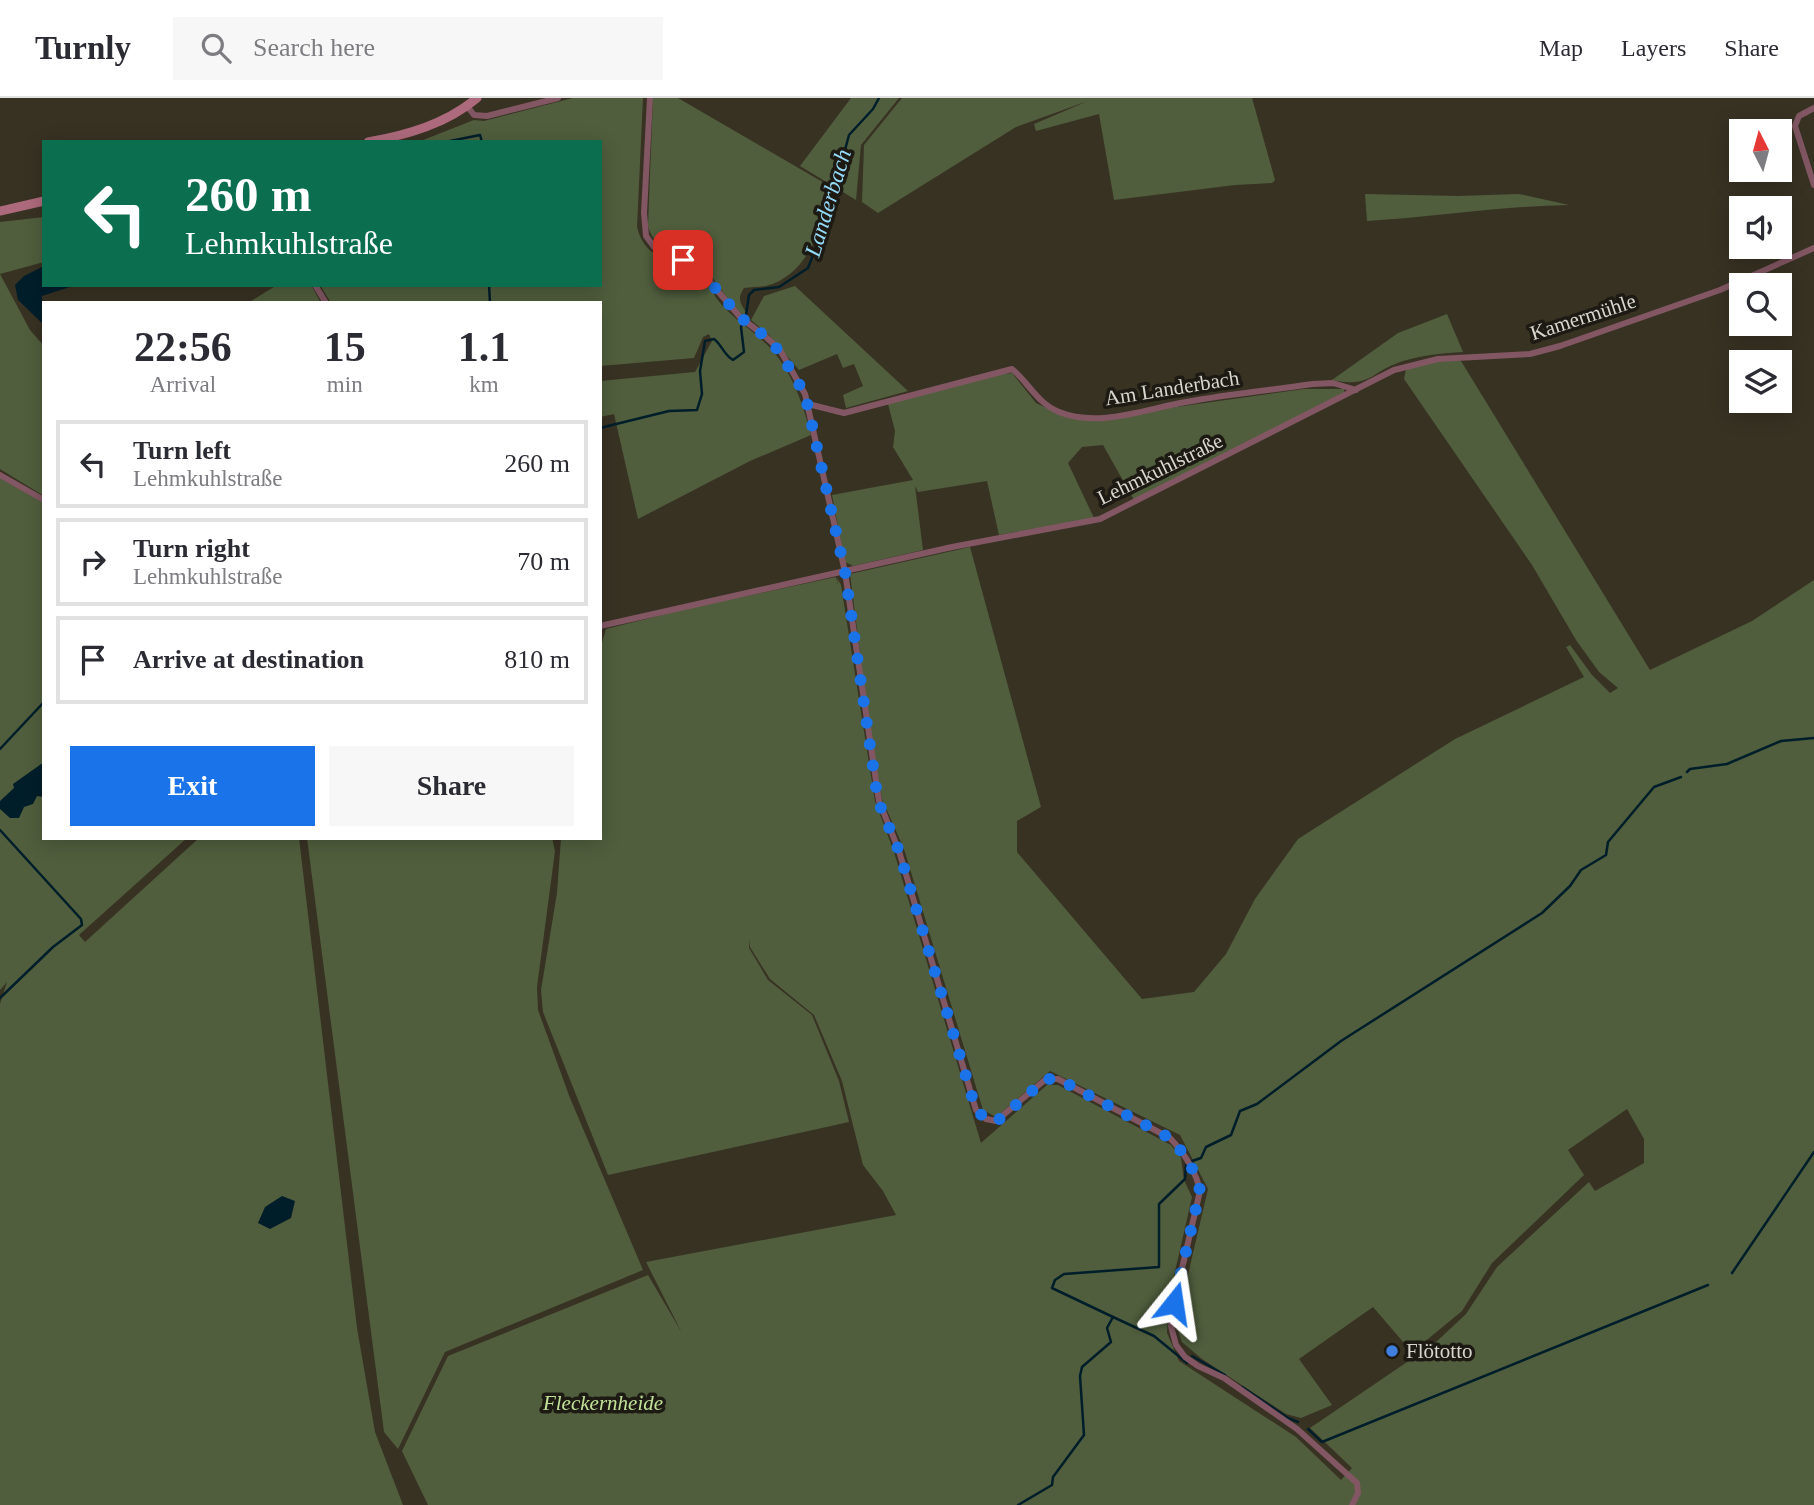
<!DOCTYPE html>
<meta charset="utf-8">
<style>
:root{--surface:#fff;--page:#f7f7f7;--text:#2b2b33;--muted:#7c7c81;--line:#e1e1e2;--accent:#1a73e8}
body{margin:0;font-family:Georgia,serif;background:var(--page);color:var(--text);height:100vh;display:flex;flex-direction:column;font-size:26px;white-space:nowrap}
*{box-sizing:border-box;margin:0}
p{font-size:23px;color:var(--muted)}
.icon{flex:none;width:38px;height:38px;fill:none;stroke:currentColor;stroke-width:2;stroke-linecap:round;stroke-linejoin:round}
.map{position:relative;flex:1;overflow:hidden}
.side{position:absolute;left:42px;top:203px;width:560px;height:539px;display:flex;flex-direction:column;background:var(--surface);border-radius:0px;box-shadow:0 4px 18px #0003}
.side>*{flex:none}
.banner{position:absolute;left:42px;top:42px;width:560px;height:147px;border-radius:0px;box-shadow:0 4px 18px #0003;background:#0b6e4f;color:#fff;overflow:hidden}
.needle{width:46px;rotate:354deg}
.fabs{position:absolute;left:1729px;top:21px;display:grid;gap:14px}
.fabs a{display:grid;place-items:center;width:63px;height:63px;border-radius:0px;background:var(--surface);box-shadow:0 4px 18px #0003;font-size:35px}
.pin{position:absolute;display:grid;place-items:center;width:60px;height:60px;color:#fff;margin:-30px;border-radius:14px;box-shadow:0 4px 10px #0006}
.me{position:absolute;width:77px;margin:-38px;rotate:15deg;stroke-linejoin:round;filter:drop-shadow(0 0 5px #0008)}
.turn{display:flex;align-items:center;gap:24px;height:147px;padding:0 28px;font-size:32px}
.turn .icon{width:91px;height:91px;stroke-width:2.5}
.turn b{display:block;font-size:49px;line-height:60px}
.eta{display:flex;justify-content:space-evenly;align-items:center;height:119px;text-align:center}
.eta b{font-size:42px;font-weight:700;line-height:49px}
.action{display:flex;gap:14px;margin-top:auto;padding:14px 28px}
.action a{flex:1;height:80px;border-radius:0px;background:var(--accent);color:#fff;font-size:28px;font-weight:700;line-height:80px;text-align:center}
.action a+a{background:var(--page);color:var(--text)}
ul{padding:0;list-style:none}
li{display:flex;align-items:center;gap:21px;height:88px;margin:0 14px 10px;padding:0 14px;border:4px solid var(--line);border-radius:0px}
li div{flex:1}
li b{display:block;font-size:26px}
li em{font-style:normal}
header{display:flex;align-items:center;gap:42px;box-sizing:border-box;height:98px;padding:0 35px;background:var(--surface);border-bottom:2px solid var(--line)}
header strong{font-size:33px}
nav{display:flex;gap:38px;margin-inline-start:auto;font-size:24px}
.search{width:490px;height:63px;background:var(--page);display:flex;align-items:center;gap:18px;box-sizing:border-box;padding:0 24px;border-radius:0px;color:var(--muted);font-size:26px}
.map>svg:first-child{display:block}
.green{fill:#505e3d}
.water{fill:#001e2a}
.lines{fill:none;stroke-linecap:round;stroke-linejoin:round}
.stream{stroke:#001e2a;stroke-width:2.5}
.minor{stroke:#825763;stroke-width:6}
.secondary{stroke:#ae6a7d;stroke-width:9}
.route{stroke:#1a73e8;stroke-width:12;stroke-dasharray:0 21.6}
.shop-dot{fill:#3f7fe0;stroke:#1d1a13;stroke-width:2.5}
.labels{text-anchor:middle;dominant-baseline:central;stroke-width:7;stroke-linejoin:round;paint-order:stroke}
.street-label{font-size:21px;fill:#dad6cd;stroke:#1d1a13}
.poi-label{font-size:21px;fill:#dad6cd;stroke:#1d1a13;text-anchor:start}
.park-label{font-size:21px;font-style:italic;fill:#c1e199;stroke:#1d1a13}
.water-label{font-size:23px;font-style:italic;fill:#95daf8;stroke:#1d1a13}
</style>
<header>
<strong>Turnly</strong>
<div class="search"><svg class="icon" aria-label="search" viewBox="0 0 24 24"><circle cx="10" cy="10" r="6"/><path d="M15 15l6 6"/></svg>Search here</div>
<nav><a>Map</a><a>Layers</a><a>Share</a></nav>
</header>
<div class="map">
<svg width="1814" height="1407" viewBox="0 0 1814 1407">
<rect width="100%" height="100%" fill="#383223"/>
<!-- green -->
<g class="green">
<path d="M573,0H643L637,129C647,169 677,155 699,175C708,184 713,197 721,206C733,220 749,230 762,242C790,267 802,302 811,337L750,363L638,421L614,316L600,319V283L695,274L712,243L709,236L703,239L694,260L600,268V205H331L320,187H600V44H418L474,22L484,23Z"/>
<path d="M653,0H678L826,86C826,125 809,177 766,188C759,189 751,189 744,190C737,200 740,205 746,214L744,219C729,205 716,181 702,169C682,153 655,155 648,128Z"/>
<path d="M851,0H899L861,47L856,102L800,68Z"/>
<path d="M902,0H1252L1275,82L1272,85L1235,87L1114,102L1099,16L1036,33L1034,26L1088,3L1016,29L878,115L862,104L864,47Z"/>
<path d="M1365,96L1458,98L1519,96L1569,107C1501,108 1435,119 1367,123Z"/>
<path d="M44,119V164L0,176L30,232L44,248V398L0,371V124Z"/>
<path d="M277,187H311L321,205H248Z"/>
<path d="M795,188L908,293L846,310L843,297L863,288L854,266L843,270L837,256L799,272L769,237L751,222L764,198Z"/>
<path d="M1447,216L1463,254C1443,255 1423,257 1403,263C1369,274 1373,290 1332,282L1398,235Z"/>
<path d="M1439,263H1461L1650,572L1752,523L1814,482V1407H428L402,1353L448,1258L648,1177L682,1235L646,1164L896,1117L883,1093L863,1067L842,983L814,917L770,881L750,849V841L749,850L768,882L812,917L839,983L849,1024L608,1077L543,914L541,892L557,795L561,740H600V551L606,531L694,509L836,479L838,488L837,480L841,487L875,703L894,754L981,1045L1047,987H1058L1171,1047L1181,1060L1184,1082L1192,1099L1169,1200L1167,1235L1179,1263L1296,1339L1341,1382L1352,1370L1310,1330L1435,1245L1466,1216L1497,1169L1589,1084L1595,1093L1644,1065V1041L1627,1011L1568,1052L1584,1077L1492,1165L1462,1213L1428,1241L1410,1252L1373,1209L1299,1261L1332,1307L1301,1320L1286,1316L1202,1261L1182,1244L1176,1228L1208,1091L1180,1037L1050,973L996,1019L983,1012L904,751L882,701L868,618L850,476L970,449L1041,709L1017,723V754L1142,901L1194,894L1226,856L1255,801L1298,741L1455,641L1584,579L1566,549L1570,547L1592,577L1610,595L1618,590L1599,574L1576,542L1532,467L1404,281L1406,271Z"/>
<path d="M1012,275L1036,305L1068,320L1084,322L1304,291H1344V295L1134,402L1103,347L1082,349L1068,365L1094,420L999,437L987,383L918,394L915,388L923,452L853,468L845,464L832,397L913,382L893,349L895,333L888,306L995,277Z"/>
<path d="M0,380L44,405V740H187L79,837L85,844L199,740H299L357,1230L375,1334L403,1407H0V906L7,884L0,892Z"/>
<path d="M307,740H552L555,753L537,889L538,912L570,1000L643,1172L445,1254L398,1351L384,1334Z"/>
</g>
<!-- water -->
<g class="water">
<path d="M44,168V187H76L42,198L44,227L18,202L15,187L24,178Z"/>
<path d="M44,664V699L37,698L33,706L24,709L19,720H10L0,711V703L14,690L13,686Z"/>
<path d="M282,1098L295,1103L291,1120L270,1131L258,1125L265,1109Z"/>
</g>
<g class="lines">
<!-- stream -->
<g class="stream">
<path d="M445,44L480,37L482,44"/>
<path d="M489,187L490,205"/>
<path d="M600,330L669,313L697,312L702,296L700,273L705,243L714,241C722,247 724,257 733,262L744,254L741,229L746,217L749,197L754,192L779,189L808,170L825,126L849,37L873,11L879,0"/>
<path d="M0,651L44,604"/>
<path d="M1687,674L1690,671L1727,666L1781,643L1814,640"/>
<path d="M0,732L81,821L82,827L53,849L0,900"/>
<path d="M1192,1063L1201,1060L1206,1049L1231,1037L1240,1013L1257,1006L1341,943L1542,815L1570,788L1581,772L1606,757L1608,744L1654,689L1681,679"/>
<path d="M1732,1175L1814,1054"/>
<path d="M1113,1219L1052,1190L1055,1182L1064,1176L1159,1169V1106L1185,1081L1186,1067"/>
<path d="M1192,1258L1225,1277"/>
<path d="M1242,1289L1288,1320L1298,1324"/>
<path d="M1308,1331L1322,1344L1708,1187"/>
<path d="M1018,1407L1052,1387L1053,1379L1084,1337L1080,1278L1082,1269L1111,1244L1107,1230L1113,1219L1154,1238L1187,1265"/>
</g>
<!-- minor -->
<g class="minor">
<path d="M650,0L644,115L646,138L654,149L699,171L740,219L766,239L780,252L805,296L845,474L879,703L899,753L976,1012L986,1021L996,1023L1046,981H1058L1170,1040C1184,1055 1196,1073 1200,1093L1174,1205L1171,1228L1176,1247L1185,1259L1198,1268L1224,1280L1297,1331L1357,1385L1358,1395L1352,1407"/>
<path d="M467,8L474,17L487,18L558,0"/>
<path d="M1814,10L1799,18L1795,28L1814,87"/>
<path d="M315,187L326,205"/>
<path d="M808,306L844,315L1012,271C1029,285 1037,305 1059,314C1099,330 1145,311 1186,304C1228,296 1271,292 1313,286L1333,285L1356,292"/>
<path d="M0,377L44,402"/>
<path d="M600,528L952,449L1100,421L1394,272L1438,261L1530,256L1560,248L1720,192L1814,150"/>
</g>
<!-- secondary -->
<g class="secondary">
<path d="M368,44C407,37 446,26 477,0"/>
<path d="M0,113L44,103"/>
</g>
</g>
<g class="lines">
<!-- route -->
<path class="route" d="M683,162L699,171L740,219L766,239L779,253L805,296L845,474L878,703L899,753L976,1012L986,1021L996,1024L1046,981H1058L1170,1040C1184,1055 1196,1073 1200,1093L1174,1205"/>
</g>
<!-- markers -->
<circle class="shop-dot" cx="1392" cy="1253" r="7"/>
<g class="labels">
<!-- street labels -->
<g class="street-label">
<text transform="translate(1583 219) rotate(-18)">Kamermühle</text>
<text transform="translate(1172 290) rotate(-9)">Am Landerbach</text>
<text transform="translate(1160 371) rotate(-26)">Lehmkuhlstraße</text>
</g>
<!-- poi labels -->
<g class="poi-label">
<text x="1406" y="1253">Flötotto</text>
</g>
<!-- park labels -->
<g class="park-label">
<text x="603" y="1305">Fleckernheide</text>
</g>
<!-- water labels -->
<g class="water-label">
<text transform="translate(828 105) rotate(-73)">Landerbach</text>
</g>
</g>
</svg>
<div class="fabs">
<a><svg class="needle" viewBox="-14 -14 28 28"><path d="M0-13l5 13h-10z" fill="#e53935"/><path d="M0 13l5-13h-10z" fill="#7c7c81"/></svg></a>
<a><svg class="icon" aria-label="sound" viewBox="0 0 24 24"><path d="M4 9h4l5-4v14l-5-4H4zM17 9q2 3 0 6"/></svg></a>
<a><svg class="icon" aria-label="search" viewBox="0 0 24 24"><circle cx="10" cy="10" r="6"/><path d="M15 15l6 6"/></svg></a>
<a><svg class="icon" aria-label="layers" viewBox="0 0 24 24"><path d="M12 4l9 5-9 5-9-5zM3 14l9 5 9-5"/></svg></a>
</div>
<div class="pin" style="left:683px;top:162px;background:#d93025"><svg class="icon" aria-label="arrive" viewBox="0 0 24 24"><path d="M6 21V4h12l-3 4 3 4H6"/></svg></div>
<svg class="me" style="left:1174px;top:1205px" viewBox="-20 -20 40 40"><path d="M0-17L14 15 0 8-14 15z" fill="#1a73e8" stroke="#fff" stroke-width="4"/></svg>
<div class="banner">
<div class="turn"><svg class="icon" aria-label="left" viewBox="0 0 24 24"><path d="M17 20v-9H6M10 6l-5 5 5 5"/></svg><div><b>260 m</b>Lehmkuhlstraße</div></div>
</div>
<section class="side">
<div class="eta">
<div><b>22:56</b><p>Arrival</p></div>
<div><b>15</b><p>min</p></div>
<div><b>1.1</b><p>km</p></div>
</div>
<ul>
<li><svg class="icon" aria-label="left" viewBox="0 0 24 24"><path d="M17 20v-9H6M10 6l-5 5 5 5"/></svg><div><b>Turn left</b><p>Lehmkuhlstraße</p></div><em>260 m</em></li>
<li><svg class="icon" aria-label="right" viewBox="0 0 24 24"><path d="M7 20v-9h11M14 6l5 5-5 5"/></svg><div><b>Turn right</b><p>Lehmkuhlstraße</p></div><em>70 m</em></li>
<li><svg class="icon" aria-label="arrive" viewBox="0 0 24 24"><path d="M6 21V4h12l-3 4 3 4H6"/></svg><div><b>Arrive at destination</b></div><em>810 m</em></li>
</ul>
<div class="action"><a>Exit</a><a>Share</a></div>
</section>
</div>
